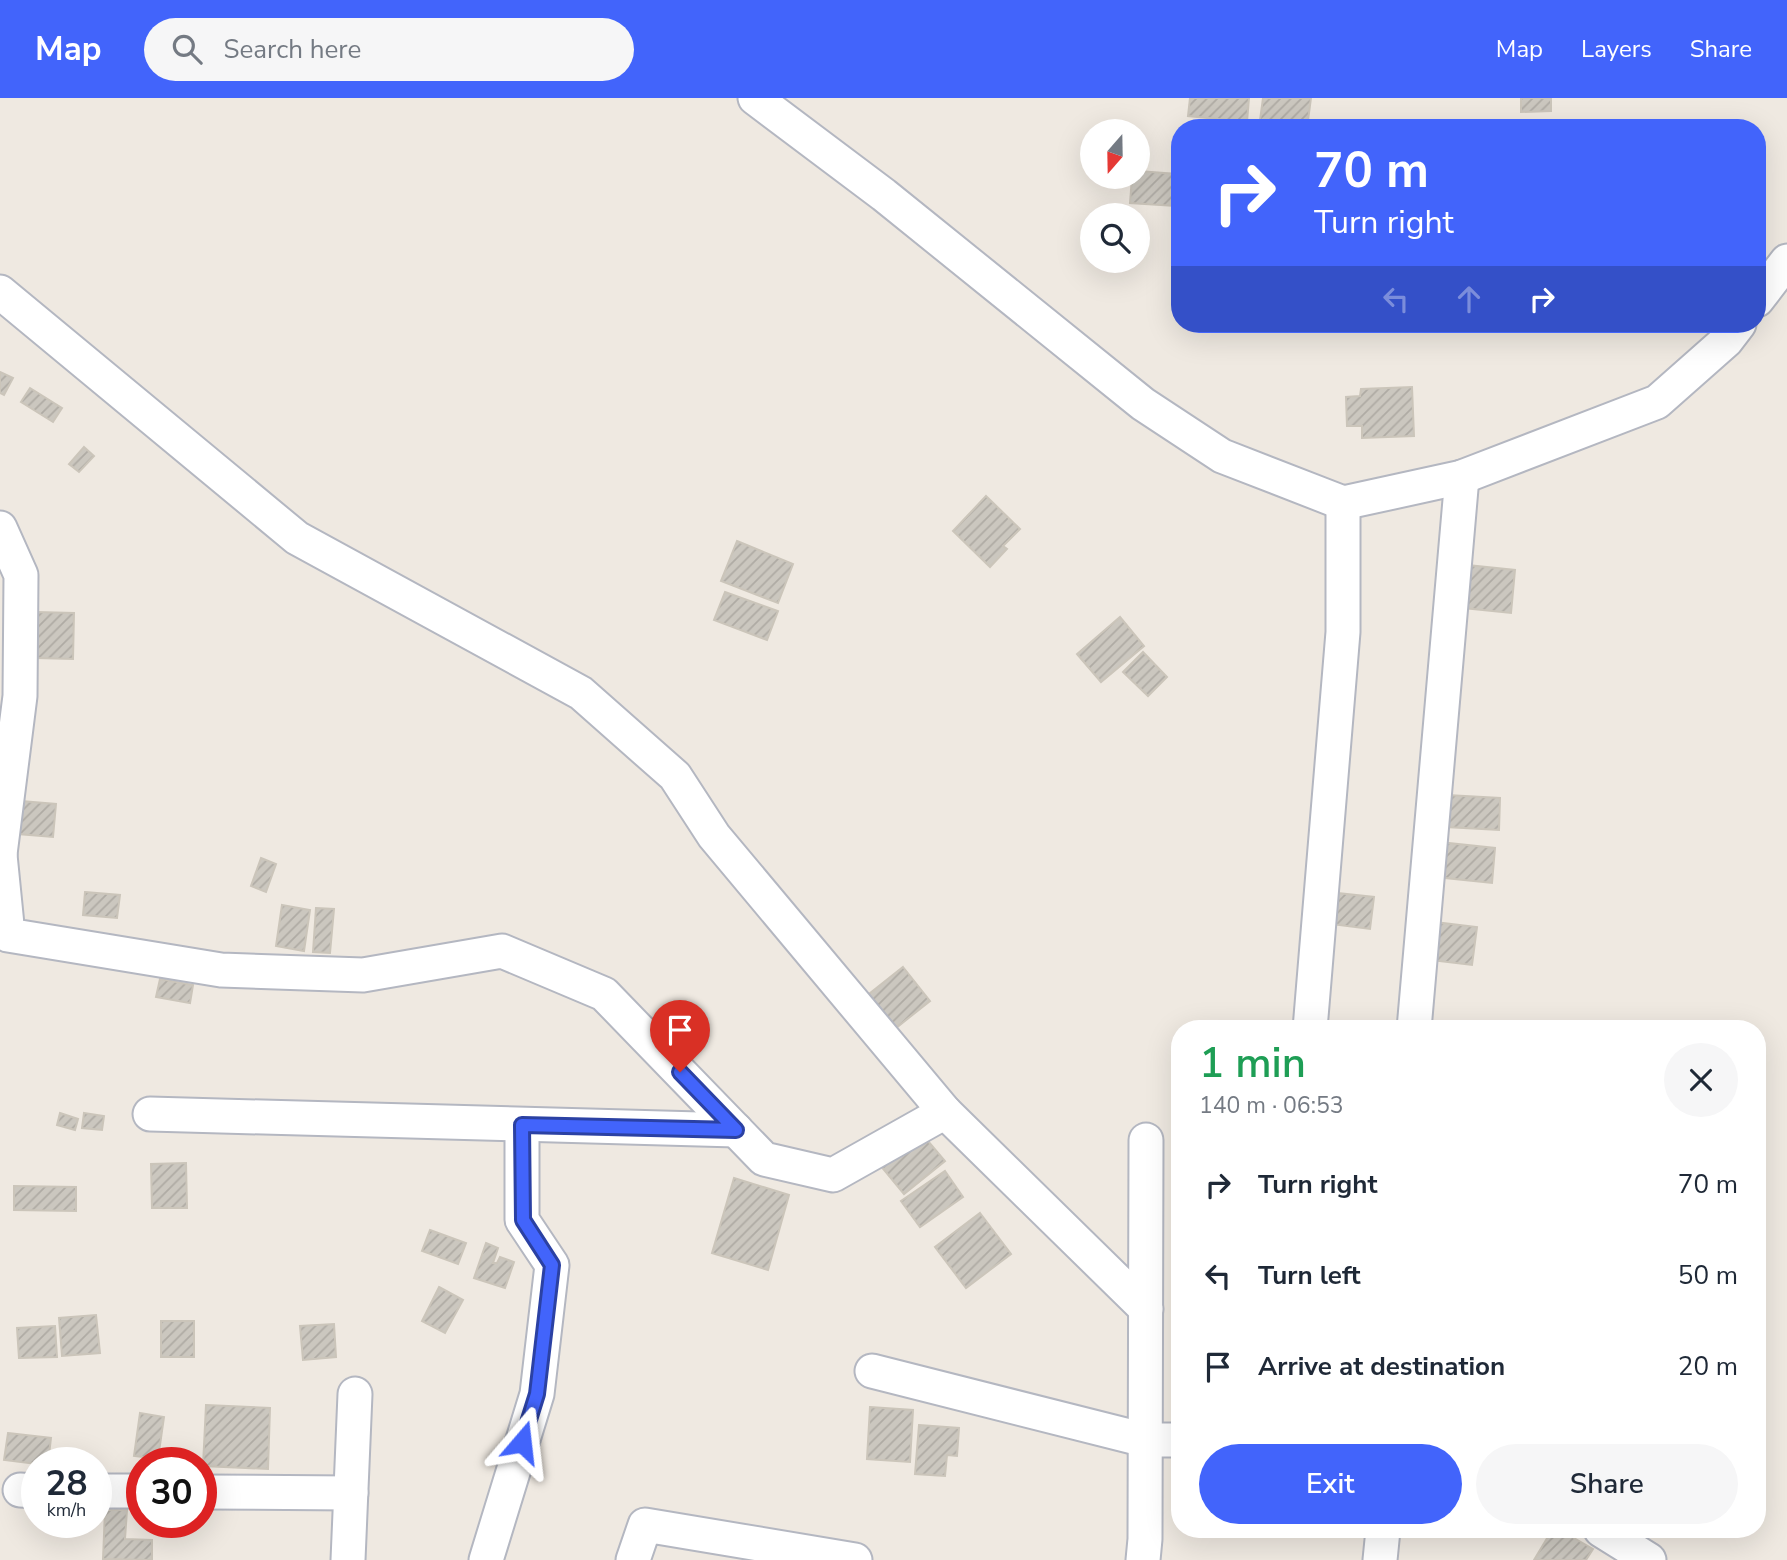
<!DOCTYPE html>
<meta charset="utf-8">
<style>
:root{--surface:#fff;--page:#f6f6f7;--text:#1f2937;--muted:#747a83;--accent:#4264fb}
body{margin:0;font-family:"Nunito Sans",sans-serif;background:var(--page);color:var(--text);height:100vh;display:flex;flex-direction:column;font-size:26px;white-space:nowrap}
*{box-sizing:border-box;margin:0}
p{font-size:23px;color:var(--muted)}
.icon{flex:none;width:38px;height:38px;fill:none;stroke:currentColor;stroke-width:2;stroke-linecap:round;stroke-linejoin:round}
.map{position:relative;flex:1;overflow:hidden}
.drawer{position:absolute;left:1171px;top:922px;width:595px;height:518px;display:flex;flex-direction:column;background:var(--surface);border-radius:28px;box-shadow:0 7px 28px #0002}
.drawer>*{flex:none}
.guide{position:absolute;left:1171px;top:21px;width:595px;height:214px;border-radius:28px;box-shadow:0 7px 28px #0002;background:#4264fb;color:#fff;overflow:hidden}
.needle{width:46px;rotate:200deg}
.fabs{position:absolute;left:1080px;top:21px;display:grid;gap:14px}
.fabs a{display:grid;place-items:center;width:70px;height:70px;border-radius:50%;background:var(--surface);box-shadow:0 7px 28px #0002;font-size:35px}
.speed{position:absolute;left:21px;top:1349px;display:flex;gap:14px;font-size:35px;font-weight:700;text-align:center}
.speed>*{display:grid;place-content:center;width:91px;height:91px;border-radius:50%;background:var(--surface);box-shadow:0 7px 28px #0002;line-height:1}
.speed small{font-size:18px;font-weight:400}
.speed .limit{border:10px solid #d22;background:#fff;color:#111}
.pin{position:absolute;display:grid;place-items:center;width:60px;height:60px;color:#fff;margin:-72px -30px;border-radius:50% 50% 50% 0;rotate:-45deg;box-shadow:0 0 7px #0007}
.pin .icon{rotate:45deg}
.me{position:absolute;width:77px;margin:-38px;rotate:17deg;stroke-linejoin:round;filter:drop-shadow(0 0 5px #0008)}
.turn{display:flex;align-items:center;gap:24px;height:147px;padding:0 28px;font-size:32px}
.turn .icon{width:91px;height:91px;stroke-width:2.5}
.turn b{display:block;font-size:49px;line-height:60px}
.lanes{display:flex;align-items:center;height:66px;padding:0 28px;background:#0003;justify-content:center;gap:35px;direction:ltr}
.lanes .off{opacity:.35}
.round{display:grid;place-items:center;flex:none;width:74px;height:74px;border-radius:37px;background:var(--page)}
.overview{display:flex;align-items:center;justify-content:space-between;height:119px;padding:0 28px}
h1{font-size:42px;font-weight:600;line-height:52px;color:#1e9e55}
.cta{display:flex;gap:14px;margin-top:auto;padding:14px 28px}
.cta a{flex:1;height:80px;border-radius:42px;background:var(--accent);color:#fff;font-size:28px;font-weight:600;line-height:80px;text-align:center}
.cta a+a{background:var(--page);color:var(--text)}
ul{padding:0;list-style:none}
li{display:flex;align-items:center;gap:21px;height:91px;padding:0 28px}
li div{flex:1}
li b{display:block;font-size:26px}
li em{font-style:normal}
header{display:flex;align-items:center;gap:42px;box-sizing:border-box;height:98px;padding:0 35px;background:var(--accent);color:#fff}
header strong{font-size:33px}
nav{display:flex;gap:38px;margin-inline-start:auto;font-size:24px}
.search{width:490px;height:63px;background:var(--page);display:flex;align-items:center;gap:18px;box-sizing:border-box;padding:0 24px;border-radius:38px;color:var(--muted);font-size:26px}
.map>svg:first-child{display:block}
.building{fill:url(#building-hatch);stroke:#cbc5ba;stroke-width:2}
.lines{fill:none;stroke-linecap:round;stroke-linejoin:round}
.street-casing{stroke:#b4b7c1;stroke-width:37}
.street{stroke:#fff;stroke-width:33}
.route-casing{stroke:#2b41a3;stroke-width:18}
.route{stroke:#4264fb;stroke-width:12}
</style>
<header>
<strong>Map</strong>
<div class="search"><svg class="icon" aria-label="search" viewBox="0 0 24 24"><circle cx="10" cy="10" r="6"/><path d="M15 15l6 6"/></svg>Search here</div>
<nav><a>Map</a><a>Layers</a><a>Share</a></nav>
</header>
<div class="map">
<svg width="1787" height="1462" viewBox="0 0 1787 1462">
<defs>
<pattern id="building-hatch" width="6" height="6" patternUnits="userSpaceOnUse" patternTransform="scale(1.75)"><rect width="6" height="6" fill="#cbc7bf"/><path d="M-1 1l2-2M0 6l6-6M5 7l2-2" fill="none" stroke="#afaba4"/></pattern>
</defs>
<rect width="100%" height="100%" fill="#efe9e1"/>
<!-- building -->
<g class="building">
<path d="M1190,0H1249L1247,24L1188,18Z"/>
<path d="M1263,0H1311L1307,30H1259Z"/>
<path d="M1521,0H1551V13L1521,14Z"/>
<path d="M1138,73L1177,76L1175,108L1130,105L1132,79H1138Z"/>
<path d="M0,274L13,280L4,297L0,295Z"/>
<path d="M1412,289L1414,338L1362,340V328H1347L1346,299L1360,298L1361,291Z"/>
<path d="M30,290L62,310L53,324L21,304Z"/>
<path d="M84,349L94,358L79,374L69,366Z"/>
<path d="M986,398L1020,431L1003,448L1007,451L990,469L953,433Z"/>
<path d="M737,443L793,466L778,505L721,483Z"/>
<path d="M1448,465L1515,472L1511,515L1444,508Z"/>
<path d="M725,494L778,513L767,542L714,522Z"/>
<path d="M36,514L74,515L73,561L36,560Z"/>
<path d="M1120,519L1144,548L1101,584L1077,556Z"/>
<path d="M1143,554L1167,579L1148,598L1123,574Z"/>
<path d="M1447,697L1500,700L1499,732L1446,729Z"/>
<path d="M21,703L56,706L53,739L18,736Z"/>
<path d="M1430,743L1495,750L1492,785L1426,778Z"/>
<path d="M261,760L276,766L266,794L251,788Z"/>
<path d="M1319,793L1374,799L1370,831L1315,824Z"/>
<path d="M85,794L120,797L117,820L83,817Z"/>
<path d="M282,807L310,812L304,853L276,848Z"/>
<path d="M316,810L334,811L330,855L313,854Z"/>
<path d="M1435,824L1477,829L1472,867L1430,862Z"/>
<path d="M903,869L930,903L896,930L869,896Z"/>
<path d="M160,881L193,887L190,905L156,899Z"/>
<path d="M60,1015L78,1021L75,1032L57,1027Z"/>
<path d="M84,1015L104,1018L102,1032L82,1030Z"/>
<path d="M911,1023L945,1063L904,1096L870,1055Z"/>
<path d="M186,1065L187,1110H152L151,1066Z"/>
<path d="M945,1073L963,1099L920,1129L901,1103Z"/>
<path d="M734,1080L789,1097L768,1172L712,1155Z"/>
<path d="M14,1088L76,1089V1113L14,1112Z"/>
<path d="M980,1115L1011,1156L966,1190L935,1149Z"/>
<path d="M430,1132L466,1145L458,1166L422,1153Z"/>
<path d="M486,1145L498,1150L493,1165H497L500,1159L514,1164L505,1190L474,1180Z"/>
<path d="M439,1189L463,1202L445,1235L422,1223Z"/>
<path d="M96,1217L100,1255L62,1258L59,1220Z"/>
<rect x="161" y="1223" width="33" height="36"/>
<path d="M334,1226L336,1259L303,1262L300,1228Z"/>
<path d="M55,1228L57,1259L19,1260L17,1230Z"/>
<path d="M206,1307L270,1310L268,1371L203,1368Z"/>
<path d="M870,1309L913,1312L910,1364L867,1361Z"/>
<path d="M140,1315L164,1319L158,1361L134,1358Z"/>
<path d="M919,1327L959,1330L957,1358L947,1357L945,1378L915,1376Z"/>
<path d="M8,1335L51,1340L48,1365L37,1366L4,1362Z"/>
<path d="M105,1412H127L125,1441L152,1442V1462L103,1461Z"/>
<path d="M1552,1432H1560L1593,1451L1586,1462H1534Z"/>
</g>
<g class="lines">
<defs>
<g id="street">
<path d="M755,0L884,97L1143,306L1222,358L1343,405L1462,379L1657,304L1726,243L1739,226"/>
<path d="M0,194L297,440L581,595L675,678L714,738L945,1014L1146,1211"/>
<path d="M1757,202L1787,163"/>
<path d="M0,430L21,477L20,598L0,756"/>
<path d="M0,757L8,837L221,872L363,877L502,853L604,896L764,1061L833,1077L945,1014"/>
<path d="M1310,931L1343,534V405"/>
<path d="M1414,931L1462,379"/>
<path d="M150,1016L736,1032"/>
<path d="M872,1273L1145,1342H1180"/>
<path d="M20,1392L37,1393"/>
<path d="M96,1393H142"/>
<path d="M201,1394L351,1395"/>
<path d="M1601,1432L1649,1462"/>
<path d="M348,1462L355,1296"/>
<path d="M486,1462L537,1296L552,1167L522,1122V1027"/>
<path d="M633,1462L645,1427L855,1462"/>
<path d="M1143,1462L1145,1441L1146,1042"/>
<path d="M1380,1462L1383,1432"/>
</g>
</defs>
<!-- street casing -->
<use href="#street" class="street-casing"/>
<!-- street -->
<use href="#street" class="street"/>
</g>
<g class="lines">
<defs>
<path id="route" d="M522,1344L537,1296L552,1167L523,1122L522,1027L736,1032L680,974"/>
</defs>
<!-- route casing -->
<use href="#route" class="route-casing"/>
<!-- route -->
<use href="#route" class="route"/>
</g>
</svg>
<div class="fabs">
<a><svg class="needle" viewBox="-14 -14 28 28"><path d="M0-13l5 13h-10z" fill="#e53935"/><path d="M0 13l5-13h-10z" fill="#747a83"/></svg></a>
<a><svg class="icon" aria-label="search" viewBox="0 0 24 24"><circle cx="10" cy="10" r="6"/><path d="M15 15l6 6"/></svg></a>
</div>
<div class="speed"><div>28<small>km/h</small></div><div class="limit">30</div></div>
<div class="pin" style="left:680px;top:974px;background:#d93025"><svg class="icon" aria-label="arrive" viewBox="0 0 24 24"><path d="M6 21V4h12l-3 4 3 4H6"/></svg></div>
<svg class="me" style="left:522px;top:1344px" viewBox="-20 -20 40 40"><path d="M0-17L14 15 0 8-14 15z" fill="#4264fb" stroke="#fff" stroke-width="4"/></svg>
<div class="guide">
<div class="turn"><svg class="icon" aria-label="right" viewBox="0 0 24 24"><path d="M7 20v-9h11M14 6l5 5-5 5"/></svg><div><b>70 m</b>Turn right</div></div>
<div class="lanes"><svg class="icon off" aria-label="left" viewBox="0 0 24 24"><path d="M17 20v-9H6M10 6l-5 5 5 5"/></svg><svg class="icon off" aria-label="ahead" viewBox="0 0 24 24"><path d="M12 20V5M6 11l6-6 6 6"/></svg><svg class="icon" aria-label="right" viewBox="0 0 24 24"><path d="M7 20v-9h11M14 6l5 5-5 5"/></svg></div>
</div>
<section class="drawer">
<div class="overview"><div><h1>1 min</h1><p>140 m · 06:53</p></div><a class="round"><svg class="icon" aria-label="close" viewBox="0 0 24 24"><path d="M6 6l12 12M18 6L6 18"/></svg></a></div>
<ul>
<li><svg class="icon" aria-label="right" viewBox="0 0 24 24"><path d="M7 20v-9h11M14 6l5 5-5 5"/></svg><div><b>Turn right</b></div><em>70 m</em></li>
<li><svg class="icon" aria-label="left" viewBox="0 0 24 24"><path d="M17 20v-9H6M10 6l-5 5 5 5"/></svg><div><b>Turn left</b></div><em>50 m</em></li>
<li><svg class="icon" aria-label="arrive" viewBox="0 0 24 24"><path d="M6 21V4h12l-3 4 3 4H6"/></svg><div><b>Arrive at destination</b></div><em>20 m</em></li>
</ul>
<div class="cta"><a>Exit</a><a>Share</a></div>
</section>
</div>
